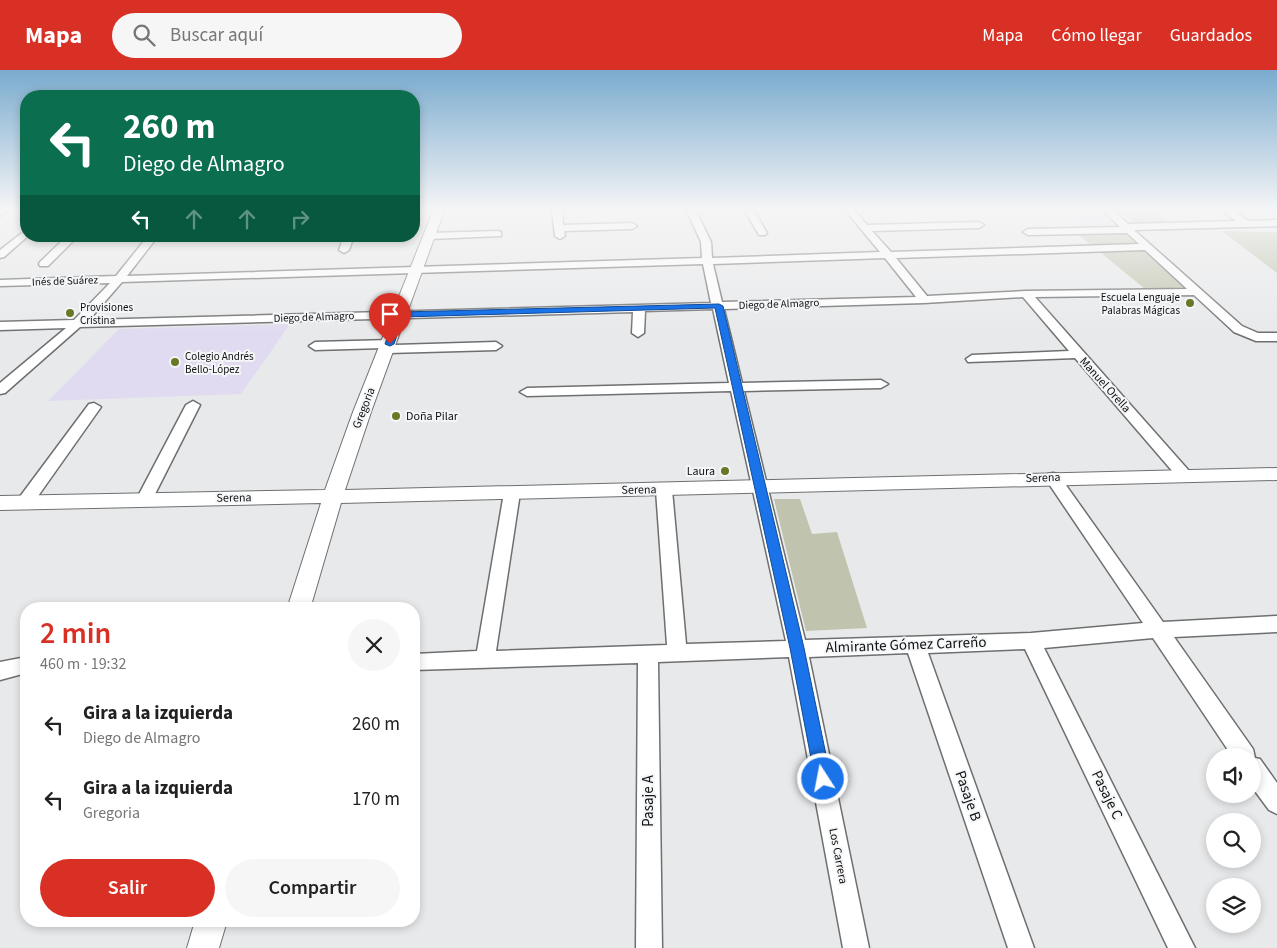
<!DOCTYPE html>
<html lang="es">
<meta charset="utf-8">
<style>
:root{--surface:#fff;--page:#f6f6f6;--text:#222;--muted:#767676;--accent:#d93025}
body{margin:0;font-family:"Source Sans 3",sans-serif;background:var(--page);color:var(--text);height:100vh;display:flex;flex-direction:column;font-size:19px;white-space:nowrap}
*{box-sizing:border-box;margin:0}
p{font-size:16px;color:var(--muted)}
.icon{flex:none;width:28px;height:28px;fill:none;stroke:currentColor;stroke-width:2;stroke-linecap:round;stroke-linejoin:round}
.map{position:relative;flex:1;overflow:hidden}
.drawer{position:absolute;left:20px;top:532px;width:400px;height:325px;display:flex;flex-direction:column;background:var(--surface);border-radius:20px;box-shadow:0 2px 8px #0003}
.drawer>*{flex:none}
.guide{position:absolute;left:20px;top:20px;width:400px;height:152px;border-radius:20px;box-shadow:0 2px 8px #0003;background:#0b6e4f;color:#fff;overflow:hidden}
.controls{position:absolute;left:1206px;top:678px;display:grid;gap:10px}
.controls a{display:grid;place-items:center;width:55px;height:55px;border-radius:50%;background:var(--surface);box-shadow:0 2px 8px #0003;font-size:25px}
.pin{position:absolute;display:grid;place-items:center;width:42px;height:42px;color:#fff;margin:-51px -21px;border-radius:50% 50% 50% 0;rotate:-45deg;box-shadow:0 0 5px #0007}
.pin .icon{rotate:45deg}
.me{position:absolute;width:55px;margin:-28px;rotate:349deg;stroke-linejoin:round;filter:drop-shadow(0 0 4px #0008)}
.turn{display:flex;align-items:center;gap:18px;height:105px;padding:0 20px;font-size:22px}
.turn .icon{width:65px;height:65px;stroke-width:2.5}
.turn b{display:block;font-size:35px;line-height:42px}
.lanes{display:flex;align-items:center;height:48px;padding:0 20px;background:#0003;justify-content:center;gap:25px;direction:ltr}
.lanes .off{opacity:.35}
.round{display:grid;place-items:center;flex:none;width:52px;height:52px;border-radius:26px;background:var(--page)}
.summary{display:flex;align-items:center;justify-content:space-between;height:85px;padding:0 20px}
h1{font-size:30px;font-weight:600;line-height:38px;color:var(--accent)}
.action{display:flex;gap:10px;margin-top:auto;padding:10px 20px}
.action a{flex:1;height:58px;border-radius:30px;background:var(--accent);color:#fff;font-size:20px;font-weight:600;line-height:58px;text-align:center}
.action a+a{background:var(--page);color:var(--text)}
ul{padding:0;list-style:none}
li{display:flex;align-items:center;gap:15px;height:75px;padding:0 20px}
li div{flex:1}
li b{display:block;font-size:19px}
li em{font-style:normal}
header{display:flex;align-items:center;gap:30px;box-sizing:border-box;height:70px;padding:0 25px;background:var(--accent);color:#fff}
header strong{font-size:24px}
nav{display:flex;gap:28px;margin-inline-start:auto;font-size:18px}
.search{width:350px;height:45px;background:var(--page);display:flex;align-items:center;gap:12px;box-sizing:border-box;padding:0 18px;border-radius:28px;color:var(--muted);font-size:19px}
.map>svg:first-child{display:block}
.education{fill:#e1dbf1}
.green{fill:#c0c3ad}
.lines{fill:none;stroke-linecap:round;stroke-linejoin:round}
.minor-casing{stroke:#6e6f70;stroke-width:3}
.tertiary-casing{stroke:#6e6f70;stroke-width:2}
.minor{fill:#fff;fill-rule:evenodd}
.tertiary{fill:#fff;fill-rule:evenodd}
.route{fill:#1a73e8;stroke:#114b97}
.poi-dot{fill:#677826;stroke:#f5f6f8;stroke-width:2}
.labels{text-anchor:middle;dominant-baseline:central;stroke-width:4;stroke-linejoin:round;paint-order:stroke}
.far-street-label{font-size:11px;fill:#101111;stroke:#f5f6f8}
.far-poi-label{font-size:11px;fill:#101111;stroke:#f5f6f8;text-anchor:start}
.street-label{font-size:12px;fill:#101111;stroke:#f5f6f8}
.poi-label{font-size:12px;fill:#101111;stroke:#f5f6f8;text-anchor:start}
.near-street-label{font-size:15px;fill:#101111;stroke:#f5f6f8}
</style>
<header>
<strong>Mapa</strong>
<div class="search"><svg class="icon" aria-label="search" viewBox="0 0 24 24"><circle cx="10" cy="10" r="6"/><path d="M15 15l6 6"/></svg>Buscar aquí</div>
<nav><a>Mapa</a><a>Cómo llegar</a><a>Guardados</a></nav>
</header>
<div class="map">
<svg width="1277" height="878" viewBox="0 0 1277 878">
<rect width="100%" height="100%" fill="#e8e9ea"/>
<!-- education -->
<g class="education">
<path d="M1061,141H1101L1117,157L1114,159H1085Z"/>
<path d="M290,254L241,324L48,331L119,259Z"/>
</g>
<!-- green -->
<g class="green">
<path d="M1119,141H1153L1169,154H1136Z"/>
<path d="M1123,161L1138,174L1091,175L1076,163Z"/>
<path d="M1222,161L1277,162V203Z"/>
<path d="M1143,180L1182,216L1183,219H1145L1100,182Z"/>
<path d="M774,429H800L812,464L837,462L867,558L806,561Z"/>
</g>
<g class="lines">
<defs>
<g id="minor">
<path d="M0,141H6L0,146Z"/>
<path d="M552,141H562L563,155L632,153L637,156L632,159L564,161L565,166L560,169L555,166Z"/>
<path d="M687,141H696L711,172L712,188L880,182L846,141H855L867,155L979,152L984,155L979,158L872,161L891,182L1139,174L1127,163L1028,165L1023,162L1028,159L1120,157L1104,141H1114L1128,154L1236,151L1223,141H1234L1248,151L1277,150V156L1134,160L1242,256L1258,263H1277V271H1256L1234,262L1194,225L1035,227L1190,402L1193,406L1190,410H1180L1075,288L968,292L966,289L972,285L1069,281L1023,227L924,233L724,239L742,313L881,310L888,314L881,318L744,321L805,570L1031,563L1143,553L1045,408L1048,404L1053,403L1058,404L1163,552L1277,546V562L1174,567L1253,679L1255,688L1260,689L1277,713V744L1269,740L1252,717V686H1232L1153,568L1044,578L1195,878H1168L1025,579L928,583L1034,878H1008L908,583L809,587L869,878H843L789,587L658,592L662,878H636L638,593L414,600V584L477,581L504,423L506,419L512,418L518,419L520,423L496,581L667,575L656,420L658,416L664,415L670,416L672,420L686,574L786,571L731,321L527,326L520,322L527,318L729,313L713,239L645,241L644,263L638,267L632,263L633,242L80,257L5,323L0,324V313L66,258L0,260V252L74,250L110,213L0,216V210L116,206L148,166H158L127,206L702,188L701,172ZM1145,180L1187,219L1026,221L927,226L896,188ZM885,188L916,227L722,232L713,194ZM703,194L711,233L89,250L122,212Z"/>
<path d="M745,141H754L767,163L765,165H759Z"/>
<path d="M26,160V166H28L4,187L0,188V180Z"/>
<path d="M498,161L501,162V166L430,169L425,166L430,163Z"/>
<path d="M67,166H78L48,196H40L39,194L40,192Z"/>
<path d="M344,166H354L349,180L344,183L339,180Z"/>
<path d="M390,270L394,271L395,275L496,272L502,276L496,280L388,283L384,282L383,278L315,280L309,276L315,272Z"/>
<path d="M193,331L200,335L152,430L150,434L144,435L138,434L136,430L186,335Z"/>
<path d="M94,333L101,337L31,436L25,438L19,436L17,432L19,428L89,334Z"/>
<path d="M26,587V603L0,610V592Z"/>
</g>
<g id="tertiary">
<path d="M433,141H444L371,342L345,420L1277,398V410L341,433L310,539H287L321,433L0,440V426L325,420L353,342Z"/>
<path d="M195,851H227L219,878H187Z"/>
</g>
</defs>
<!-- minor casing -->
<use href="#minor" class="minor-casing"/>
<!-- tertiary casing -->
<use href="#tertiary" class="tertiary-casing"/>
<!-- minor -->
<use href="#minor" class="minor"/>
<!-- tertiary -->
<use href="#tertiary" class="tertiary"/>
</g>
<!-- sky -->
<linearGradient id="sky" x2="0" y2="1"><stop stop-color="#7aabce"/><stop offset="0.53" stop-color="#f5f5f6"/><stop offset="1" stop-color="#f5f5f6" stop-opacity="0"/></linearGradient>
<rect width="1277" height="264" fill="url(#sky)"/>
<!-- route -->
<path class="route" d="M719,234L723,236L804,578L831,709L828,715L823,717L817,715L815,709L790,578L715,238L403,247L394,274L390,276L385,274L396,244L400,242Z"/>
<!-- markers -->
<g class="poi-dot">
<circle cx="1190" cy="233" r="5"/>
<circle cx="70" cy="243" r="5"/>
<circle cx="175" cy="292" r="5"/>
<circle cx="396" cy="346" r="5"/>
<circle cx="725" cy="401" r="5"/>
</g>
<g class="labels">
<!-- far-street labels -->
<g class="far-street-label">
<text transform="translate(65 211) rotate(-2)">Inés de Suárez</text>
<text transform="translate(779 234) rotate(-2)">Diego de Almagro</text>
<text transform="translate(314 247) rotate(-2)">Diego de Almagro</text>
</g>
<!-- far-poi labels -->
<g class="far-poi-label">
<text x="1180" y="227" text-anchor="end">Escuela Lenguaje<tspan x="1180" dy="13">Palabras Mágicas</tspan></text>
<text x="80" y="237">Provisiones<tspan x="80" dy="13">Cristina</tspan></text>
<text x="185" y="286">Colegio Andrés<tspan x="185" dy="13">Bello-López</tspan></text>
</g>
<!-- street labels -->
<g class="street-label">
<text transform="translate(1105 315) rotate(48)">Manuel Orella</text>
<text transform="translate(364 338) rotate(-69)">Gregoria</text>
<text transform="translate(1043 408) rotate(-2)">Serena</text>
<text transform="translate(639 420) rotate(-1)">Serena</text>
<text transform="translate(234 428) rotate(-1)">Serena</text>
<text transform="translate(838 786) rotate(79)">Los Carrera</text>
</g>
<!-- poi labels -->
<g class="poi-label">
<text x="406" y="346">Doña Pilar</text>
<text x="715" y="401" text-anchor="end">Laura</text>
</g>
<!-- near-street labels -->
<g class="near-street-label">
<text transform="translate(906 575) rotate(-2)">Almirante Gómez Carreño</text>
<text transform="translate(1107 725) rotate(64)">Pasaje C</text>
<text transform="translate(968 726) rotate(71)">Pasaje B</text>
<text transform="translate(648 731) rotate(-90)">Pasaje A</text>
</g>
</g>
</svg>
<div class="controls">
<a><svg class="icon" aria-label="sound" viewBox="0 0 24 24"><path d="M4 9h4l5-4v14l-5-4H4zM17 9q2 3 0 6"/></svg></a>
<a><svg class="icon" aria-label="search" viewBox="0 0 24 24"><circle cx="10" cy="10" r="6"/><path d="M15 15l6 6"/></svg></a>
<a><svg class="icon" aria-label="layers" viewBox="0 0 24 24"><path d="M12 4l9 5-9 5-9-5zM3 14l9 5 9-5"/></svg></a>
</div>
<div class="pin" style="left:390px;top:274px;background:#d93025"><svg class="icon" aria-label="arrive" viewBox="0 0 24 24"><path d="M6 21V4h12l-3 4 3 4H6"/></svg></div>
<svg class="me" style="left:823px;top:709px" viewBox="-20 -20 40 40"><circle r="17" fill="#1a73e8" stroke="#fff" stroke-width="3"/><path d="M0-11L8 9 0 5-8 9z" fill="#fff"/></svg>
<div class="guide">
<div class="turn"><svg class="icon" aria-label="left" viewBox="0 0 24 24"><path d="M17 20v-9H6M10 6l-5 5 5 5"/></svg><div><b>260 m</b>Diego de Almagro</div></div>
<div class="lanes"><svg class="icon" aria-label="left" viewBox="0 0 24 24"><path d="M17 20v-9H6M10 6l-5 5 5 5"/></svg><svg class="icon off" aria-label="ahead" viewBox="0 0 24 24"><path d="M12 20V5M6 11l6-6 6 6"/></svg><svg class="icon off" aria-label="ahead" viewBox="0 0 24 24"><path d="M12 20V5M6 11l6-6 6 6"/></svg><svg class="icon off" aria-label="right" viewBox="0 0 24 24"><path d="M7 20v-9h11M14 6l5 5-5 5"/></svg></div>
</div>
<section class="drawer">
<div class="summary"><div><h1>2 min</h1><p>460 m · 19:32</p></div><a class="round"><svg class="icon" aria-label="close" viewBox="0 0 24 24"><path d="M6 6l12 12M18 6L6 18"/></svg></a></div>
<ul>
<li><svg class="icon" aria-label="left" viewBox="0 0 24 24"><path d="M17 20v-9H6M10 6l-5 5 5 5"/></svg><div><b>Gira a la izquierda</b><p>Diego de Almagro</p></div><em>260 m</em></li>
<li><svg class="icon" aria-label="left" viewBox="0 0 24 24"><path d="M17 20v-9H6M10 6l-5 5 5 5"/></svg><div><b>Gira a la izquierda</b><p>Gregoria</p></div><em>170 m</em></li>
</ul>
<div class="action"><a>Salir</a><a>Compartir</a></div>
</section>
</div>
